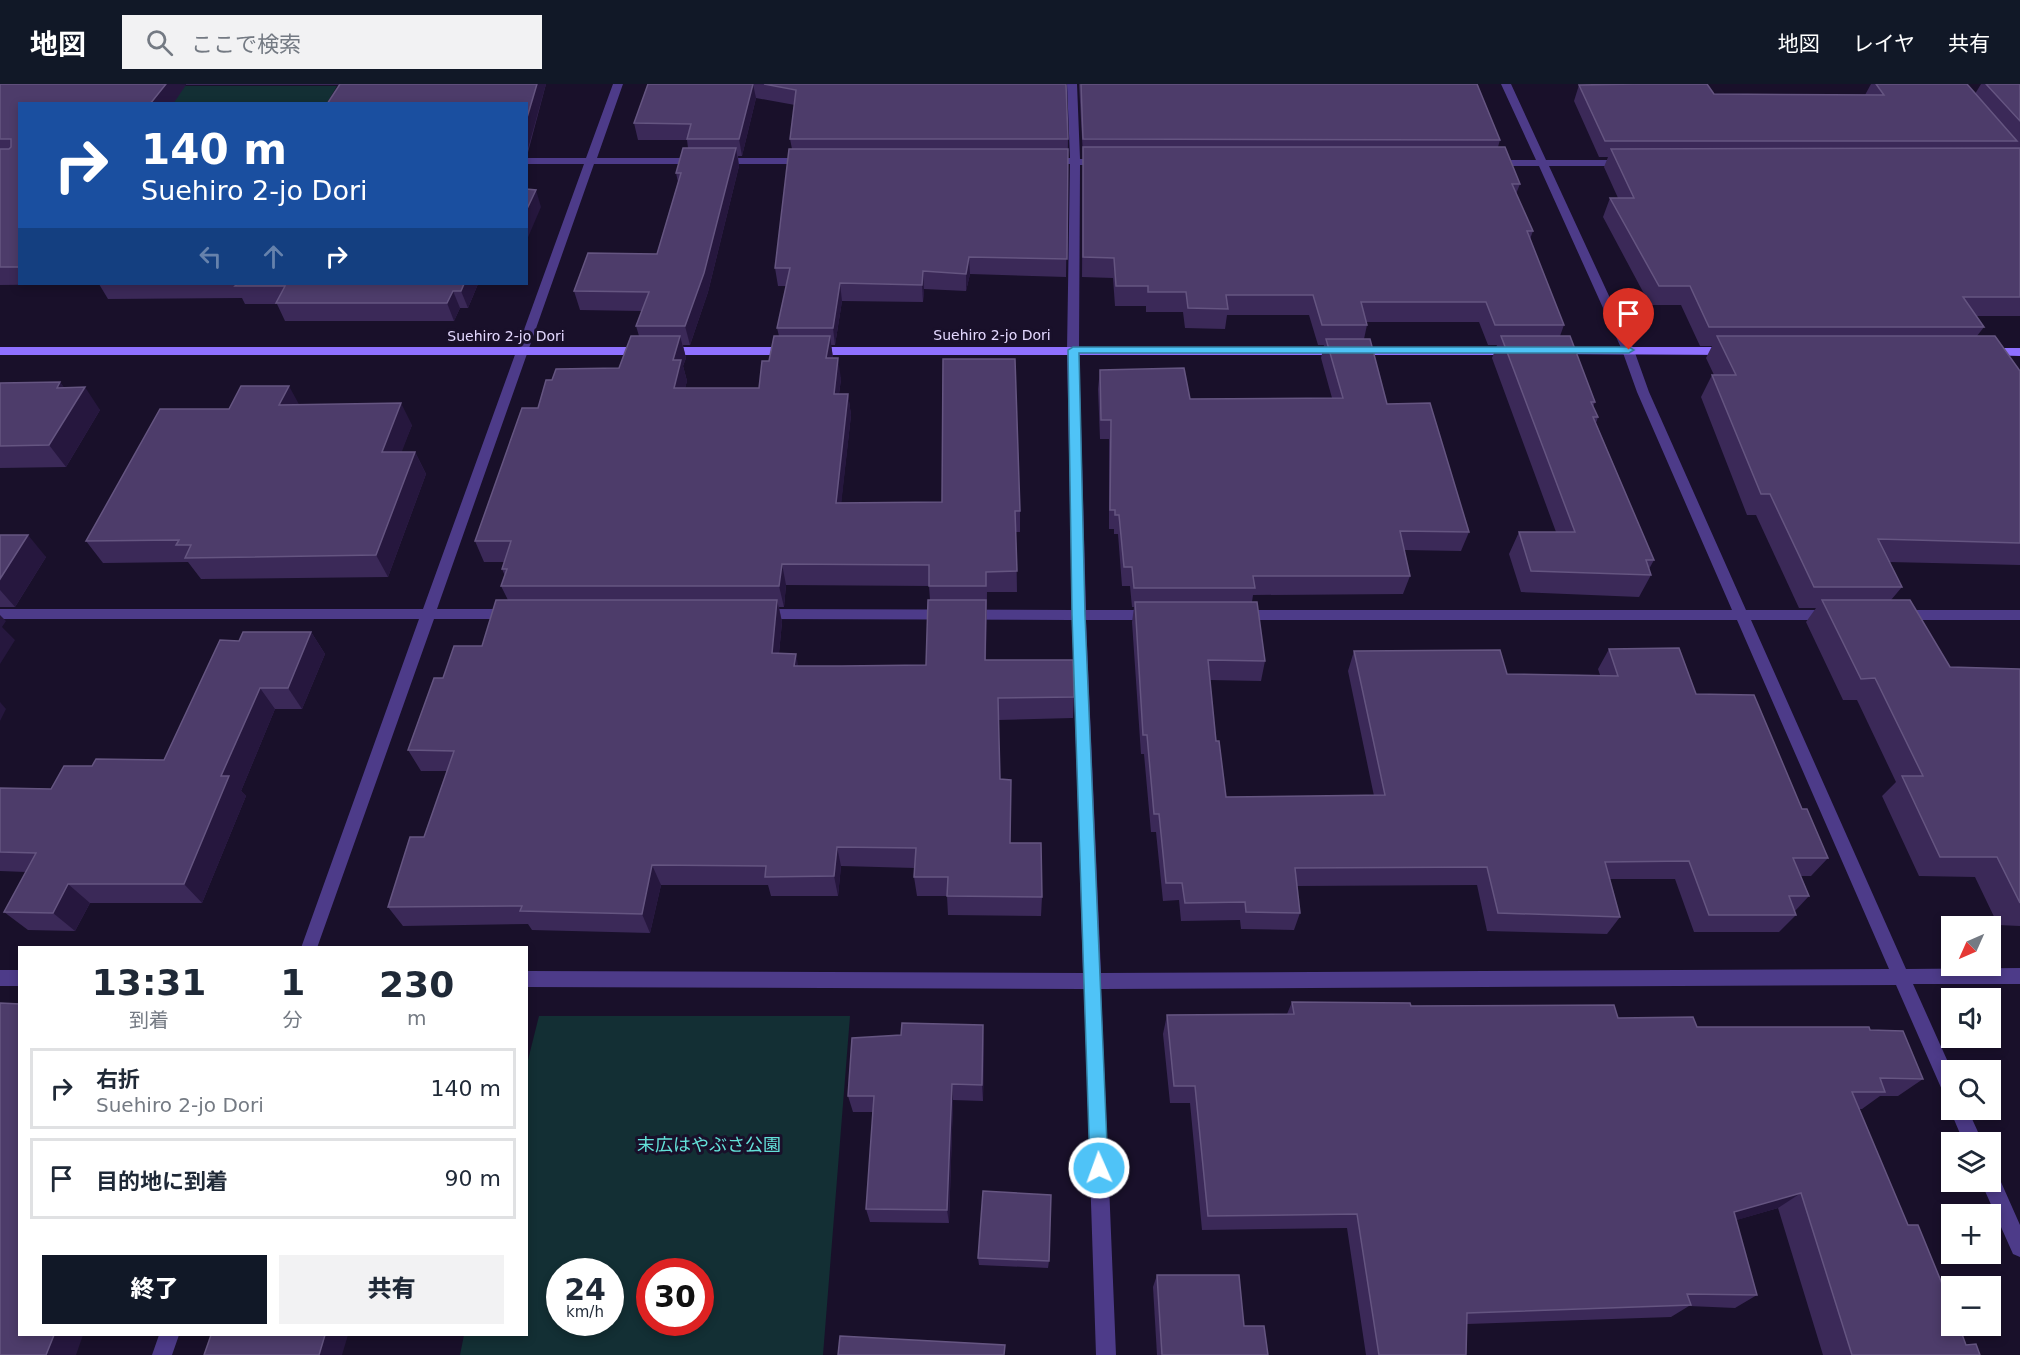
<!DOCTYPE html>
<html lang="ja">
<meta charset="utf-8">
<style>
:root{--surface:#fff;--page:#f2f2f3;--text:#1f2937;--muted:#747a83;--line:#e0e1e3;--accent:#111827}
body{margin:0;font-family:"DejaVu Sans","Noto Sans JP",sans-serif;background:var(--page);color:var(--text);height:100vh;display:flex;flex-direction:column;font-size:22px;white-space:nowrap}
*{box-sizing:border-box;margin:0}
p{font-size:20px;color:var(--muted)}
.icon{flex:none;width:33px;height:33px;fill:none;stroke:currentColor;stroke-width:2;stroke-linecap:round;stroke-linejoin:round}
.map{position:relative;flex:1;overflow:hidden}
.drawer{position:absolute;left:18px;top:862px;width:510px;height:390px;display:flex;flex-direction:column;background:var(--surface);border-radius:0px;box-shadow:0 3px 9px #0003}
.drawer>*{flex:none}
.top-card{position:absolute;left:18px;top:18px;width:510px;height:183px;border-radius:0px;box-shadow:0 3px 9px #0003;background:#1a4fa0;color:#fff;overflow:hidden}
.needle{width:39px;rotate:225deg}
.tools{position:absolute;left:1941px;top:832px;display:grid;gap:12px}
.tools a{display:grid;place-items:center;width:60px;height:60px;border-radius:0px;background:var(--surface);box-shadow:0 3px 9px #0003;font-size:30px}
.speed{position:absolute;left:546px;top:1174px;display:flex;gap:12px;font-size:30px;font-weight:700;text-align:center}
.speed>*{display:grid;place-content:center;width:78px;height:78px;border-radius:50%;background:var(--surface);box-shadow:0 3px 9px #0003;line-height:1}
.speed small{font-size:15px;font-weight:400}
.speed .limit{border:9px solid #d22;background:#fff;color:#111}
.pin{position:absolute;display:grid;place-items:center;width:51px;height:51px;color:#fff;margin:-62px -26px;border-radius:50% 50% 50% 0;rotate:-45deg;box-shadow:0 0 6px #0007}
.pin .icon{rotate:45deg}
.me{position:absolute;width:66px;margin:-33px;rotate:358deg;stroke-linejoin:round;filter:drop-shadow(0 0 4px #0008)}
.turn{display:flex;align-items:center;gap:21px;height:126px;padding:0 24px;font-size:27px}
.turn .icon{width:78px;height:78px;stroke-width:2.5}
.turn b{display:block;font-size:42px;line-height:51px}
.lanes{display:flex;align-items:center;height:57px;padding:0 24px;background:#0003;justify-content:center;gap:30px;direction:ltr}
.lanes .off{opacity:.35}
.eta{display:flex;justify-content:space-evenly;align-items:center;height:102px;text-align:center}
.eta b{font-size:36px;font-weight:800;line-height:42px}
.primary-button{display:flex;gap:12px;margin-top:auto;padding:12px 24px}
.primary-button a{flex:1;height:69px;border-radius:0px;background:var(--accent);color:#fff;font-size:24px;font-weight:800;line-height:69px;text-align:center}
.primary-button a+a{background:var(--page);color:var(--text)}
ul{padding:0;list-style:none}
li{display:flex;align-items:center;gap:18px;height:81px;margin:0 12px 9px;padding:0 12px;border:3px solid var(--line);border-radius:0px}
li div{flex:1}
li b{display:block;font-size:22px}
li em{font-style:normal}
header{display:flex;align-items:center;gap:36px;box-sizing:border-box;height:84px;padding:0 30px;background:var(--accent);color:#fff}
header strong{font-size:28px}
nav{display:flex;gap:33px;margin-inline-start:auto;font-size:21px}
.search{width:420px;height:54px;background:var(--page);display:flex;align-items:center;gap:15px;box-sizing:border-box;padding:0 21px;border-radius:0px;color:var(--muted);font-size:22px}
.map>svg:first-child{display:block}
.green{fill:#132f34;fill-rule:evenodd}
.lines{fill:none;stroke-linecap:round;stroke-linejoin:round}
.street{fill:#4d3b89;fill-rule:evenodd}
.secondary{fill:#8f70ff;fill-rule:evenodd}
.wall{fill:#3b2958;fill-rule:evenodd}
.shaded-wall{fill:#26173e}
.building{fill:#4d3c6a;stroke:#655581;stroke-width:1.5}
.route{fill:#4fc3f7;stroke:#337fa1;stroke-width:1.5}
.labels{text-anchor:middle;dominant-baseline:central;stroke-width:6;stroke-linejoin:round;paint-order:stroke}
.far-street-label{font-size:14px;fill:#e4d9ff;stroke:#19102a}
.near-park-label{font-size:18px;fill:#63e1d9;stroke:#19102a}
</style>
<header>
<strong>地図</strong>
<div class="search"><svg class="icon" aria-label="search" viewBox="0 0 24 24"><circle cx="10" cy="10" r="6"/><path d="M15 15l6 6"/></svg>ここで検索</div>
<nav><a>地図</a><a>レイヤ</a><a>共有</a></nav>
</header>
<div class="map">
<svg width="2020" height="1271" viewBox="0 0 2020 1271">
<rect width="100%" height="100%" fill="#19102a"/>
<!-- green -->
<g class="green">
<path d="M180,2H337L327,19L167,20Z"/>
<path d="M539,932H850L823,1271H460L464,1251H526V984ZM560,1188H610V1239H560ZM650,1188H700V1239H650Z"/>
</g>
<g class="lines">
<!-- street -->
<g class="street">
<path d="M613,0H623L597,74H808L813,77L808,80H594L437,525H511L518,530L511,535H434L317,864H301L419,535H0V525H423L584,80H526V74H586Z"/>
<path d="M1067,0H1077L1080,75H1102L1107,78L1102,81H1080L1079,266L1086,526H1153L1160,531L1153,536H1086L1101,889L1889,885L1737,536H1240L1233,531L1240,526H1732L1637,308L1622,266L1539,82H1492L1487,79L1492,76H1536L1501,0H1511L1546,76H1624L1629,79L1624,82H1549L1634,266L1649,308L1746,526H1831L1838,531L1831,536H1751L1906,885L2020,884V900H1913L1952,987V1018L1946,1015L1896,901L1101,905L1116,1271H1096L1084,905L526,903V887L1083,889L1072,536L760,535L753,530L760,525L1072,526L1067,266L1070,80H1048L1043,77L1048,74H1070Z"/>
<path d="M1900,526H2020V536H1900L1893,531Z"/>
<rect x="0" y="886" width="20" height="16"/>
<path d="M1952,1022V1026H1968L1983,1059H1964L1950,1026Z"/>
<path d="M1990,1087L1997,1089L2020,1141V1173L2013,1170L1981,1098H1990Z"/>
<path d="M159,1251H179L172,1271H152Z"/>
</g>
<!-- secondary -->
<g class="secondary">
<path d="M0,263H1516L1522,267L1516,271H0Z"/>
<path d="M1555,263H1729L1735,267L1729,271L1551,270L1549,267Z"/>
<path d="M1987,264H2020V272L1983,271V265Z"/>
</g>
</g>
<!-- wall -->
<g class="wall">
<path d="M0,0H546L527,72L339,1H186L20,20V200H478L468,224H460L454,237H285L277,220H245L242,214L108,215L99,200L0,201Z"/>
<path d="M648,0H1066L1068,55L1066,193L970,190L966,207L924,205L923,218L842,217L835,261H831L833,274L841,295L839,310H848L851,331L841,419L1020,427V448H1016L1017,508H987L986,576L1074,613L1073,634L998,636L1000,695L1010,759L1042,813L1041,832L948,831L947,812H917L914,793L915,784L841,782L838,812H771L768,801H661L650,849L532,846L528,840L403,842L388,823L424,753L447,687H421L408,666L443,594L482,562L508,516L501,502L505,492L502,485L504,478H484L475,457L538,324L552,296L619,284L639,252L636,242L642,227L580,226L574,207L657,170L678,98L676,89L688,64L687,56H638L634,39ZM756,14L795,21L790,55L792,65L775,184L778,202H786L777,244L779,252L759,304H685L687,297L683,282L686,274L683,261H690L708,208L739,82L738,72H742ZM786,501L929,502L930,516L926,581L841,582H798L779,569L782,538L779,523H784Z"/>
<path d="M1079,0H1477L1500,56L1498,63L1520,100L1516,110L1533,147L1530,155L1564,241L1560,252L1595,318L1593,323L1598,333L1596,339L1654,476L1649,485L1651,491L1639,513L1521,508L1509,470L1519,448H1556L1492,274L1497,261H1488L1479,238H1366L1367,241L1364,255L1387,320L1469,448L1461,467L1404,466L1410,492L1403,510L1253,511L1252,518L1265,577L1261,597L1210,596L1216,657L1226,713L1374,712L1348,587L1354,567L1507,590L1600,591L1598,585L1609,565L1696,610L1802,725L1828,774L1811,792H1801L1809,812L1795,827L1796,831L1779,848H1694L1675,795H1610L1620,833L1607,850L1487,847L1477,801L1297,802L1300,829L1294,846L1241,845L1240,836L1181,837L1179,816L1163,817L1156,748H1151L1144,670H1141L1132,538L1134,523H1132L1130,502H1122L1118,450H1114V445H1109V355H1100L1098,305L1100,286L1190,315L1332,314L1321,274L1324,261H1318L1309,231H1227L1225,245L1185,244L1183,228H1146V222H1115L1113,194L1082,193L1083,72Z"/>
<path d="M1871,0H1967L1975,10L1981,0H2020V232H1976L1984,243L1977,252L2020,287V481L1889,478L1902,503L1891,516L1950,583L2020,585V842L1998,841L1975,793L1919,792L1882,712L1896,698L1857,616H1843L1806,538L1816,524H1799L1756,431H1747L1701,313L1712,291H1714L1706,274L1712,262H1700L1681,221H1650L1603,133L1610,114H1618L1604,83L1608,73H1599L1574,17L1579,1L1714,10L1865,11Z"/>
<path d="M60,298L64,304L100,326L66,383L0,384V299Z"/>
<path d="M299,321L412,341L401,368H415L426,390L388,493L201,495L188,478L103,479L86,457L229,325Z"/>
<path d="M0,451L46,473L15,523H0Z"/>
<path d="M311,548L325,570L302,625H275L241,707L246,712L202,819H90L75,847L28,846L4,828L26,788L0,787V704L51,705L92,682L164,676L239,557Z"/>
<path d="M1292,918L1411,922L1618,934L1697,943L1870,946L1923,995L1898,1012H1880L1862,1025H1859L1908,1141L1966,1261L1980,1271H1823L1778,1124L1736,1136L1757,1211L1735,1224L1689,1222L1671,1233L1467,1240L1466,1271H1366L1347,1144L1202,1146L1190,1019H1170L1163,950L1167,931L1287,930Z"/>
<path d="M984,958L983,1017L953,1016L949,1139L870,1138L866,1125L873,1028H853L848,1012Z"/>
<path d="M978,1174L1049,1177L1048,1184L979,1181Z"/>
<path d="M1157,1191L1244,1242L1268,1271H1157L1153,1203Z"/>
</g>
<!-- shaded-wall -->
<g class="shaded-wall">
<path d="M166,0H186V1L173,20H150Z"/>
<path d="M537,0H546L526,72V37Z"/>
<path d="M753,0L756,14L742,72L739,55Z"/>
<path d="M736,64L739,82L708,208L690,261L685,242Z"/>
<path d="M536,106L541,123L526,158V127Z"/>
<path d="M969,173L970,190L966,207V190Z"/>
<path d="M923,187L924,205L923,218L922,201Z"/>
<path d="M840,199L842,217L835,261L833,244Z"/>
<path d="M464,200H478L468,224L461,207Z"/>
<path d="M453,207L460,224L454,237L447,219Z"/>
<path d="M680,252L686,274L683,282L687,297L679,326L674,304L673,276Z"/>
<path d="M830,252L833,274H826Z"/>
<path d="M838,274L841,295L836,331L834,310Z"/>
<path d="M60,298L75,319L85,303L100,326L66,383L49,361L57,304Z"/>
<path d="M289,302L301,324L279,321Z"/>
<path d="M848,310L851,331L839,440L836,419Z"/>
<path d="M401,319L412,341L393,391L382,368Z"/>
<path d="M415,368L426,390L388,493L376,471Z"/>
<path d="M28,451L46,473L15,523L0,506V495Z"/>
<path d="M782,480L786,501L784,523L779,502Z"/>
<path d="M777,516L782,538L777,590L772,569Z"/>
<path d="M0,531L6,537L2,543L15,556L0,580Z"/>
<path d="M311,548L325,570L302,625L288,604Z"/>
<path d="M796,570L800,591L794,582Z"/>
<path d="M260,604L275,625L241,707L246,712L202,819L184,800L221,692Z"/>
<path d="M0,618L6,625L0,637Z"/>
<path d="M837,763L841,782L838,812L834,792Z"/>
<path d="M652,781L661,801L650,849L642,830Z"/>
<path d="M68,800L90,819L75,847L53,829Z"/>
<path d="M983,941L984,958L983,1017L982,1001Z"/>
<path d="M952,1000L953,1016L949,1139L947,1126Z"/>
<path d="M1801,1109L1778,1124L1713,1143L1734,1128Z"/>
<path d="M54,1251H83L76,1271H46Z"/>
<path d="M325,1251H348L342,1271H319Z"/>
</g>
<!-- building -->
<g class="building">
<path d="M0,0H166L150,20H20V183H0V65H9L11,63V55H0Z"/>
<path d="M340,0H537L526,37V20H327Z"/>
<path d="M648,0H753L739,55H687L691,40L634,39Z"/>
<path d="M764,0H1066L1068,55H790L796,6Z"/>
<path d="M1081,0H1477L1500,56L1083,55Z"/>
<path d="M1636,0H1707L1714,10L1884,11L1876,0H1967L2017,57H1605L1579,1Z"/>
<path d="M1986,0H2020V37Z"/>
<path d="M1083,63H1505L1520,100H1512L1533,147H1527L1564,241H1495L1486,218H1361L1367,241H1322L1313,211H1226L1228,225L1188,224L1186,208H1148V202H1116L1114,174L1083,173Z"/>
<path d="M683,64H736L704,189L685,242H636L649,208L574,207L588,169L657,170L681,89H676Z"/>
<path d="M2020,64V213H1963L1984,243H1709L1690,202H1659L1610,114H1634L1611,65Z"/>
<path d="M789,65H1068L1067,175L969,173L966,190L923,187L922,201L840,199L833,244H777L790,184H775Z"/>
<path d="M526,105L536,106L526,127Z"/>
<path d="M237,200H464L461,207H453L447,219H276L285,202H235Z"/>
<path d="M631,252H680L673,276H681L674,304H759L762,277H769L774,252H830L826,274H838L834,310H848L836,419L942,418L943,275H1015L1020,427H1015L1017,487L986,488V502H929V481L782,480L779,502H501L507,485H502L511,457H475L522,324H538L546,296H552L556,285L619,284Z"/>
<path d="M1501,252H1570L1595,318H1591L1598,333H1593L1654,476H1646L1651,491L1531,487L1519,448H1575Z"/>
<path d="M1717,252H1995L2020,287V459L1878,455L1902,503H1814L1770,410H1761L1712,291H1736Z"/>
<path d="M1326,255H1370L1387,320L1430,319L1469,448L1400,447L1410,492H1253L1255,504H1134L1132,483H1124L1119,431H1115V426H1110L1111,336H1101L1100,286L1184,284L1190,315L1343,314Z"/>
<path d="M60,298L57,304L85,303L49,361L0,362V299Z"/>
<path d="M241,302H289L279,321L401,319L382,368H415L376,471L185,474L191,461H176L179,456L86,457L160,325H229Z"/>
<path d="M0,451H28L0,495Z"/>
<path d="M496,516H777L772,569L796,570L794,582H841L926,581L928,516H986L985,576H1073L1074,613L998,614L1000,695L1011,696L1010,759H1041L1042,813L947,812L948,793H914L916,764L837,763L834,792L765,793L766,782L652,781L642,830L520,827L522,822L388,823L410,753H424L454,667L408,666L434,594H443L454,562H482Z"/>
<path d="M1822,516H1910L1950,583L2020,585V819L1997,773H1940L1902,692H1923L1875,594L1861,595Z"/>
<path d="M1135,518H1257L1265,577L1208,576L1216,657H1219L1226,713L1385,711L1354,567L1500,566L1507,590L1618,592L1609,565L1679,564L1696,610L1754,611L1802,725H1807L1828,774H1793L1809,812H1789L1796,831H1709L1689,777L1605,778L1620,833L1498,829L1487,783L1295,784L1300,829L1246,828L1245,818L1185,819L1182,799H1166L1159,730H1154L1147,651H1143Z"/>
<path d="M243,548H311L288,604H260L221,692H229L184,800H68L53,829L4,828L36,769L0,768V704L51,705L64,682H92L96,675L164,676L220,556L239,557Z"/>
<path d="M1292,918L1410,919L1411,922L1614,921L1618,934L1693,933L1697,943H1869L1870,946L1903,947L1923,995L1880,994L1885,1008H1852L1908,1141H1918L1952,1224V1242H1959L1966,1261L1976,1260L1980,1271H1852L1801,1109L1734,1128L1757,1211L1687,1210L1691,1221L1467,1229L1466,1271H1379L1357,1130L1208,1132L1195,1002H1174L1167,931L1294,930Z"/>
<path d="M0,919L20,920V1251H54L46,1271H0Z"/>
<path d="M902,939L983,941L982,1001L952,1000L947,1126L866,1125L874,1012H848L852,954L901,951Z"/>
<path d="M983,1107L1051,1111L1049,1177L978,1174Z"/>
<path d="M1157,1191H1239L1244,1242H1264L1268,1271H1162Z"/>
<path d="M211,1251H325L319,1271H204Z"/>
<path d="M840,1252L1005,1261L1004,1271H838Z"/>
</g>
<!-- route -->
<path class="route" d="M1073,263H1629L1634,266L1629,269H1079L1085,531L1108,1084L1105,1090L1099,1093L1093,1090L1090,1084L1072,531L1068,266Z"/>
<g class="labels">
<!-- far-street labels -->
<g class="far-street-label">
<text x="992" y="251">Suehiro 2-jo Dori</text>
<text x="506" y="252">Suehiro 2-jo Dori</text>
</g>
<!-- near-park labels -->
<g class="near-park-label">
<text x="709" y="1060">末広はやぶさ公園</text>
</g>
</g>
</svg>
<div class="tools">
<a><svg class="needle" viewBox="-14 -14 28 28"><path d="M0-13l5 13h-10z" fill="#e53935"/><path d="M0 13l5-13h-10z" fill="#747a83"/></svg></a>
<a><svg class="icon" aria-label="sound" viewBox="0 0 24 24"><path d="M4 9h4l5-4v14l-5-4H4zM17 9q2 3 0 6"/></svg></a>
<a><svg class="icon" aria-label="search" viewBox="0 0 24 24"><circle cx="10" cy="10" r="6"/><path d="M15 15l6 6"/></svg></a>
<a><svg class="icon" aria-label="layers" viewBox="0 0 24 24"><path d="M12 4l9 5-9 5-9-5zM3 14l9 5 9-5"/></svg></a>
<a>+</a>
<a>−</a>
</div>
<div class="speed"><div>24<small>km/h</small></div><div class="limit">30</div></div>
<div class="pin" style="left:1629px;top:266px;background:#d93025"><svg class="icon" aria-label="arrive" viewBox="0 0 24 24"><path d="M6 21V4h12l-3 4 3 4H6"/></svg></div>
<svg class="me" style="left:1099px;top:1084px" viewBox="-20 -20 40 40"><circle r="17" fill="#4fc3f7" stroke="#fff" stroke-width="3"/><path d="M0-11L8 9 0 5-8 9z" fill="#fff"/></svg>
<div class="top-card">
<div class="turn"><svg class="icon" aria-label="right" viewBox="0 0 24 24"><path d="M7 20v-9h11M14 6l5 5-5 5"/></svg><div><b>140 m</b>Suehiro 2-jo Dori</div></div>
<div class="lanes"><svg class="icon off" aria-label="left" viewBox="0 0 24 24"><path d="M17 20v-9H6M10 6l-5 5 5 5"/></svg><svg class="icon off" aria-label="ahead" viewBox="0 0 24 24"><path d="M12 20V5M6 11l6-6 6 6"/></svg><svg class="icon" aria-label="right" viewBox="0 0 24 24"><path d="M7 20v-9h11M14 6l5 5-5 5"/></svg></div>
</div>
<section class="drawer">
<div class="eta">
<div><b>13:31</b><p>到着</p></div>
<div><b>1</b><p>分</p></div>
<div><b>230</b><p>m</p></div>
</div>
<ul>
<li><svg class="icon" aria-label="right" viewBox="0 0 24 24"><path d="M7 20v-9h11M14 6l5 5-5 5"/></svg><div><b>右折</b><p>Suehiro 2-jo Dori</p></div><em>140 m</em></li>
<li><svg class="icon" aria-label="arrive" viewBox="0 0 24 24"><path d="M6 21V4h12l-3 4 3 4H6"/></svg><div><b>目的地に到着</b></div><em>90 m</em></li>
</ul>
<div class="primary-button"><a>終了</a><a>共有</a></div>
</section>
</div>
